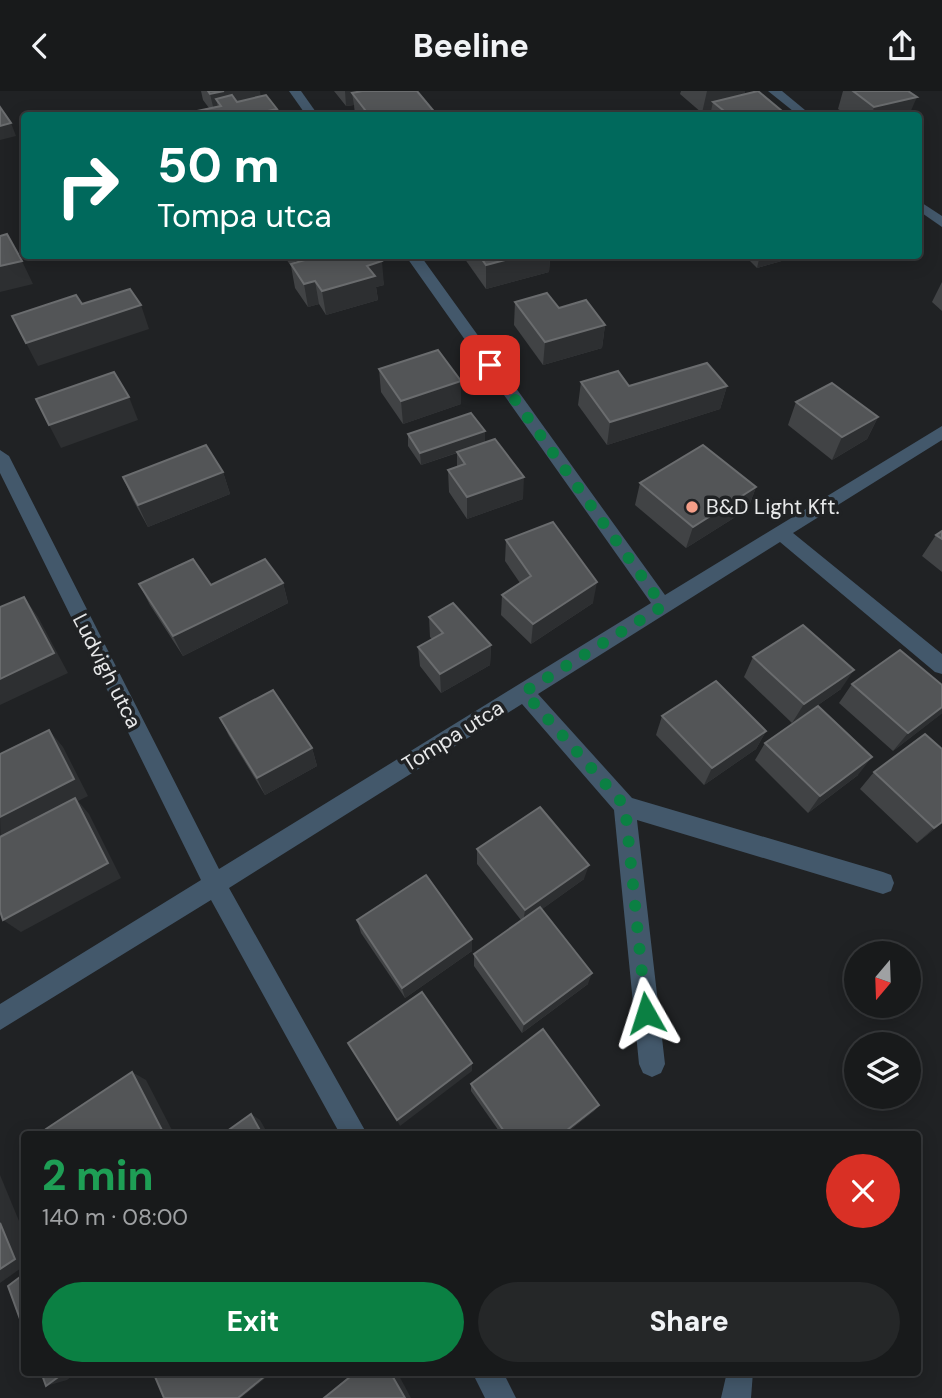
<!DOCTYPE html>
<meta charset="utf-8">
<style>
:root{--surface:#181a1b;--page:#252728;--text:#f1f3f6;--muted:#9fa1a3;--line:#36383a;--accent:#0b8043}
body{margin:0;font-family:"DM Sans",sans-serif;background:var(--page);color:var(--text);height:100vh;display:flex;flex-direction:column;font-size:26px;white-space:nowrap}
*{box-sizing:border-box;margin:0}
p{font-size:23px;color:var(--muted)}
.icon{flex:none;width:38px;height:38px;fill:none;stroke:currentColor;stroke-width:2;stroke-linecap:round;stroke-linejoin:round}
.map{position:relative;flex:1;overflow:hidden}
.side{position:absolute;left:21px;top:1040px;width:900px;height:245px;display:flex;flex-direction:column;background:var(--surface);border-radius:7px;box-shadow:0 4px 18px #0003,0 0 0 2px var(--line)}
.side>*{flex:none}
.banner{position:absolute;left:21px;top:21px;width:901px;height:147px;border-radius:7px;box-shadow:0 4px 18px #0003,0 0 0 2px var(--line);background:#00695c;color:#fff;overflow:hidden}
.needle{width:46px;rotate:199deg}
.buttons{position:absolute;left:844px;top:850px;display:grid;gap:14px}
.buttons a{display:grid;place-items:center;width:77px;height:77px;border-radius:50%;background:var(--surface);box-shadow:0 4px 18px #0003,0 0 0 2px var(--line);font-size:35px}
.pin{position:absolute;display:grid;place-items:center;width:60px;height:60px;color:#fff;margin:-30px;border-radius:14px;box-shadow:0 4px 10px #0006}
.me{position:absolute;width:77px;margin:-38px;rotate:354deg;stroke-linejoin:round;filter:drop-shadow(0 0 5px #0008)}
.turn{display:flex;align-items:center;gap:24px;height:147px;padding:0 21px;font-size:32px}
.turn .icon{width:91px;height:91px;stroke-width:2.5}
.turn b{display:block;font-size:49px;line-height:60px}
.round{display:grid;place-items:center;flex:none;width:74px;height:74px;border-radius:37px;background:var(--page)}
.headline{display:flex;align-items:center;justify-content:space-between;height:119px;padding:0 21px}
h1{font-size:42px;font-weight:800;line-height:52px;color:#1e9e55}
.action{display:flex;gap:14px;margin-top:auto;padding:14px 21px}
.action a{flex:1;height:80px;border-radius:42px;background:var(--accent);color:#fff;font-size:28px;font-weight:800;line-height:80px;text-align:center}
.action a+a{background:var(--page);color:var(--text)}
header{display:flex;justify-content:space-between;align-items:center;height:91px;padding:0 21px;background:var(--surface);font-size:32px;font-weight:800}
.map>svg:first-child{display:block}
.lines{fill:none;stroke-linecap:round;stroke-linejoin:round}
.street{fill:#43586b;fill-rule:evenodd}
.wall{fill:#414345}
.shaded-wall{fill:#2d2f31}
.building{fill:#535557;stroke:#6a6c6e;stroke-width:2}
.route{stroke:#0b8043;stroke-width:12;stroke-dasharray:0 21.6}
.poi-dot{fill:#f49e88;stroke:#202224;stroke-width:2.5}
.labels{text-anchor:middle;dominant-baseline:central;stroke-width:7;stroke-linejoin:round;paint-order:stroke}
.poi-label{font-size:21px;fill:#e7e8e9;stroke:#202224;text-anchor:start}
.street-label{font-size:21px;fill:#e7e8e9;stroke:#202224}
</style>
<header><svg class="icon" aria-label="back" viewBox="0 0 24 24"><path d="M15 5l-7 7 7 7"/></svg>Beeline<svg class="icon" aria-label="share" viewBox="0 0 24 24"><path d="M12 15V3M7 8l5-5 5 5M5 13v7h14v-7"/></svg></header>
<div class="map">
<svg width="942" height="1307" viewBox="0 0 942 1307">
<rect width="100%" height="100%" fill="#202224"/>
<g class="lines">
<!-- street -->
<g class="street">
<path d="M289,0H301L318,24H306Z"/>
<path d="M768,0H782L811,24H798Z"/>
<path d="M919,110L942,125V136L919,120Z"/>
<path d="M405,164H420L665,504L942,335V349L793,442L942,563V583L935,581L780,451L538,603L632,707L883,781L891,784L894,792L891,800L883,803L637,729L665,973L661,982L652,986L643,982L639,973L614,719L522,613L229,797L367,1043H340L211,809L0,939V913L201,789L0,382V359L9,365L219,778L651,512Z"/>
<path d="M472,1281H503L516,1307H485Z"/>
<path d="M727,1281H753L751,1307H721Z"/>
</g>
</g>
<!-- wall -->
<g class="wall">
<path d="M201,0H260V5L277,18L279,24H178L209,17L203,9Z"/>
<path d="M334,0H417L437,24H355L354,14L346,15Z"/>
<path d="M681,0H745L744,3L781,24H710L711,20L702,22L680,3Z"/>
<path d="M843,0H908L909,24H847L838,18Z"/>
<path d="M285,164H378L384,194L376,196L378,209L326,224L319,213L308,216L295,197L291,175L286,168Z"/>
<path d="M462,164H550L549,181L486,198Z"/>
<path d="M744,164H803L757,177Z"/>
<path d="M844,164H871L850,170Z"/>
<path d="M942,191V220L932,211Z"/>
<path d="M515,211L559,217L605,234L602,257L543,274L514,234Z"/>
<path d="M379,278L461,313L403,333L381,301Z"/>
<path d="M581,291L629,295H727L720,318L607,354L578,314Z"/>
<path d="M796,311L878,326L867,348L832,369L788,334Z"/>
<path d="M408,343L485,351L523,408L467,428L449,401L448,379L457,376V362L421,374L408,355Z"/>
<path d="M223,381L230,403L148,436L133,409L123,386Z"/>
<path d="M640,392L756,396L748,418L686,457L635,414Z"/>
<path d="M942,440V481L922,465L936,444Z"/>
<path d="M506,449L593,512L531,553L501,524L502,504L520,492L505,470Z"/>
<path d="M283,492L288,512L183,565L150,514L139,493L211,494Z"/>
<path d="M429,526L491,554L490,574L441,602L420,575L418,556L432,548L430,546Z"/>
<path d="M753,566L841,598L792,632L744,586Z"/>
<path d="M852,593L942,594V622L893,660L839,612Z"/>
<path d="M662,625L766,640L756,658L704,694L656,644Z"/>
<path d="M220,627L312,657L317,675L265,704L229,645Z"/>
<path d="M765,652L858,684L808,722L755,669Z"/>
<path d="M942,658V732L917,752L860,698L874,681Z"/>
<path d="M477,758L584,788L542,818L588,893L522,942L474,875V863L521,829L477,773Z"/>
<path d="M357,829L472,860L405,907L361,842Z"/>
<path d="M471,993L599,1014L594,1020L565,1043H501L471,1000Z"/>
</g>
<!-- shaded-wall -->
<g class="shaded-wall">
<path d="M224,0H260L262,15H221L216,8L220,24H215L210,3Z"/>
<path d="M345,0H392L352,2L354,14L346,15Z"/>
<path d="M707,0H745L742,13L713,11L711,20L702,22Z"/>
<path d="M917,6L909,24H872L874,16Z"/>
<path d="M277,18L279,24H250Z"/>
<path d="M782,20L781,24H765Z"/>
<path d="M11,32L16,45L0,49V35Z"/>
<path d="M294,164H363V166L298,185Z"/>
<path d="M524,164H550L549,181L486,198V174Z"/>
<path d="M760,164H803L757,177Z"/>
<path d="M852,164H871L850,170Z"/>
<path d="M22,170L33,193L0,201V175Z"/>
<path d="M382,170L384,194L376,196L378,209L326,224L322,200L367,175Z"/>
<path d="M315,190L319,213L308,216L304,193Z"/>
<path d="M141,214L149,238L38,275L26,252Z"/>
<path d="M605,234L602,257L543,274L545,251Z"/>
<path d="M461,290V313L403,333L401,310Z"/>
<path d="M727,295L720,318L607,354L610,331Z"/>
<path d="M129,306L138,329L61,357L49,334Z"/>
<path d="M878,326L867,348L832,369L842,346Z"/>
<path d="M485,340V352L421,374L420,362Z"/>
<path d="M223,381L230,403L148,436L138,414Z"/>
<path d="M524,386L523,408L467,428V406Z"/>
<path d="M756,396L748,418L686,457L693,436Z"/>
<path d="M597,491L593,512L531,553L533,533Z"/>
<path d="M283,492L288,512L183,565L173,545Z"/>
<path d="M24,506L38,526L68,582L0,614V588Z"/>
<path d="M491,554L490,574L441,602L440,583Z"/>
<path d="M854,579L841,598L792,632L804,613Z"/>
<path d="M942,616V622L940,624L893,660L908,642Z"/>
<path d="M49,639L63,656L88,705L78,710L89,723L121,787L21,841L3,829L0,726Z"/>
<path d="M766,640L756,658L704,694L712,677Z"/>
<path d="M312,657L317,675L265,704L257,687Z"/>
<path d="M872,666L858,684L808,722L820,705Z"/>
<path d="M942,731V732L917,752L934,737Z"/>
<path d="M589,774L584,788L523,832L525,819Z"/>
<path d="M472,848V860L405,907L402,897Z"/>
<path d="M592,882L588,893L522,942L524,933Z"/>
<path d="M472,972V980L400,1035L397,1029Z"/>
<path d="M132,981L146,989L174,1043H164Z"/>
<path d="M599,1014L594,1020L565,1043H562Z"/>
<path d="M251,1023L260,1029L268,1043H262Z"/>
<path d="M0,1084L24,1142V1175L0,1192Z"/>
<path d="M65,1281H77L67,1289L46,1295Z"/>
<path d="M270,1281H273L241,1307H238Z"/>
<path d="M390,1281H397L411,1307H405Z"/>
</g>
<!-- building -->
<g class="building">
<path d="M208,0H224L210,3Z"/>
<path d="M362,0H417L437,24H369L352,2Z"/>
<path d="M758,0L782,20L765,24H729L713,11Z"/>
<path d="M853,0H908L917,6L874,16Z"/>
<path d="M232,4L237,11L266,4L277,18L250,24H178L221,15L216,8Z"/>
<path d="M0,16L11,32L0,35Z"/>
<path d="M7,143L22,170L0,175V145Z"/>
<path d="M322,164H378L382,170L367,175L375,185L322,200L315,190L304,193L291,173Z"/>
<path d="M479,164H524L486,174Z"/>
<path d="M130,198L141,214L26,252L12,225L76,204L82,213Z"/>
<path d="M547,202L559,217L586,209L605,234L545,251L515,211Z"/>
<path d="M438,259L461,290L401,310L379,278Z"/>
<path d="M707,272L727,295L610,331L581,291L618,280L629,295Z"/>
<path d="M114,281L129,306L49,334L36,308Z"/>
<path d="M832,292L878,326L842,346L796,311Z"/>
<path d="M471,322L485,340L420,362L408,343Z"/>
<path d="M495,348L524,386L467,406L448,379L465,373L457,361Z"/>
<path d="M206,354L223,381L138,414L123,386Z"/>
<path d="M703,354L756,396L693,436L640,392Z"/>
<path d="M553,431L597,491L533,533L502,504L531,485L506,449Z"/>
<path d="M942,440V448L936,444Z"/>
<path d="M193,468L211,494L265,468L283,492L173,545L139,493Z"/>
<path d="M24,506L54,562L0,588V516Z"/>
<path d="M453,512L491,554L440,583L418,556L443,542L429,526Z"/>
<path d="M803,534L854,579L804,613L753,566Z"/>
<path d="M900,559L942,594V616L908,642L852,593Z"/>
<path d="M716,590L766,640L712,677L662,625Z"/>
<path d="M273,599L312,657L257,687L220,627Z"/>
<path d="M818,615L872,666L820,705L765,652Z"/>
<path d="M49,639L74,688L0,726V663Z"/>
<path d="M925,643L942,658V731L934,737L874,681Z"/>
<path d="M75,707L108,772L3,829L0,820V746Z"/>
<path d="M540,716L589,774L525,819L477,758Z"/>
<path d="M426,784L472,848L402,897L357,829Z"/>
<path d="M540,816L592,882L524,933L474,863Z"/>
<path d="M422,901L472,972L397,1029L348,952Z"/>
<path d="M543,938L599,1014L562,1043H506L471,993Z"/>
<path d="M132,981L164,1043H49L46,1038Z"/>
<path d="M251,1023L262,1043H223Z"/>
<path d="M0,1132L15,1168L0,1178Z"/>
<path d="M24,1183V1239L8,1195Z"/>
<path d="M41,1281H65L46,1295Z"/>
<path d="M153,1281H270L238,1307H164Z"/>
<path d="M356,1281H390L405,1307H324Z"/>
</g>
<g class="lines">
<!-- route -->
<path class="route" d="M490,274L663,515L524,601L625,715L646,922"/>
</g>
<!-- markers -->
<circle class="poi-dot" cx="692" cy="416" r="7"/>
<g class="labels">
<!-- poi labels -->
<g class="poi-label">
<text x="706" y="416">B&amp;D Light Kft.</text>
</g>
<!-- street labels -->
<g class="street-label">
<text transform="translate(107 580) rotate(63)">Ludvigh utca</text>
<text transform="translate(453 645) rotate(-32)">Tompa utca</text>
</g>
</g>
</svg>
<div class="buttons">
<a><svg class="needle" viewBox="-14 -14 28 28"><path d="M0-13l5 13h-10z" fill="#e53935"/><path d="M0 13l5-13h-10z" fill="#9fa1a3"/></svg></a>
<a><svg class="icon" aria-label="layers" viewBox="0 0 24 24"><path d="M12 4l9 5-9 5-9-5zM3 14l9 5 9-5"/></svg></a>
</div>
<div class="pin" style="left:490px;top:274px;background:#d93025"><svg class="icon" aria-label="arrive" viewBox="0 0 24 24"><path d="M6 21V4h12l-3 4 3 4H6"/></svg></div>
<svg class="me" style="left:646px;top:922px" viewBox="-20 -20 40 40"><path d="M0-17L14 15 0 8-14 15z" fill="#0b8043" stroke="#fff" stroke-width="4"/></svg>
<div class="banner">
<div class="turn"><svg class="icon" aria-label="right" viewBox="0 0 24 24"><path d="M7 20v-9h11M14 6l5 5-5 5"/></svg><div><b>50 m</b>Tompa utca</div></div>
</div>
<section class="side">
<div class="headline"><div><h1>2 min</h1><p>140 m · 08:00</p></div><a class="round" style="background:#d93025;color:#fff"><svg class="icon" aria-label="close" viewBox="0 0 24 24"><path d="M6 6l12 12M18 6L6 18"/></svg></a></div>
<div class="action"><a>Exit</a><a>Share</a></div>
</section>
</div>
